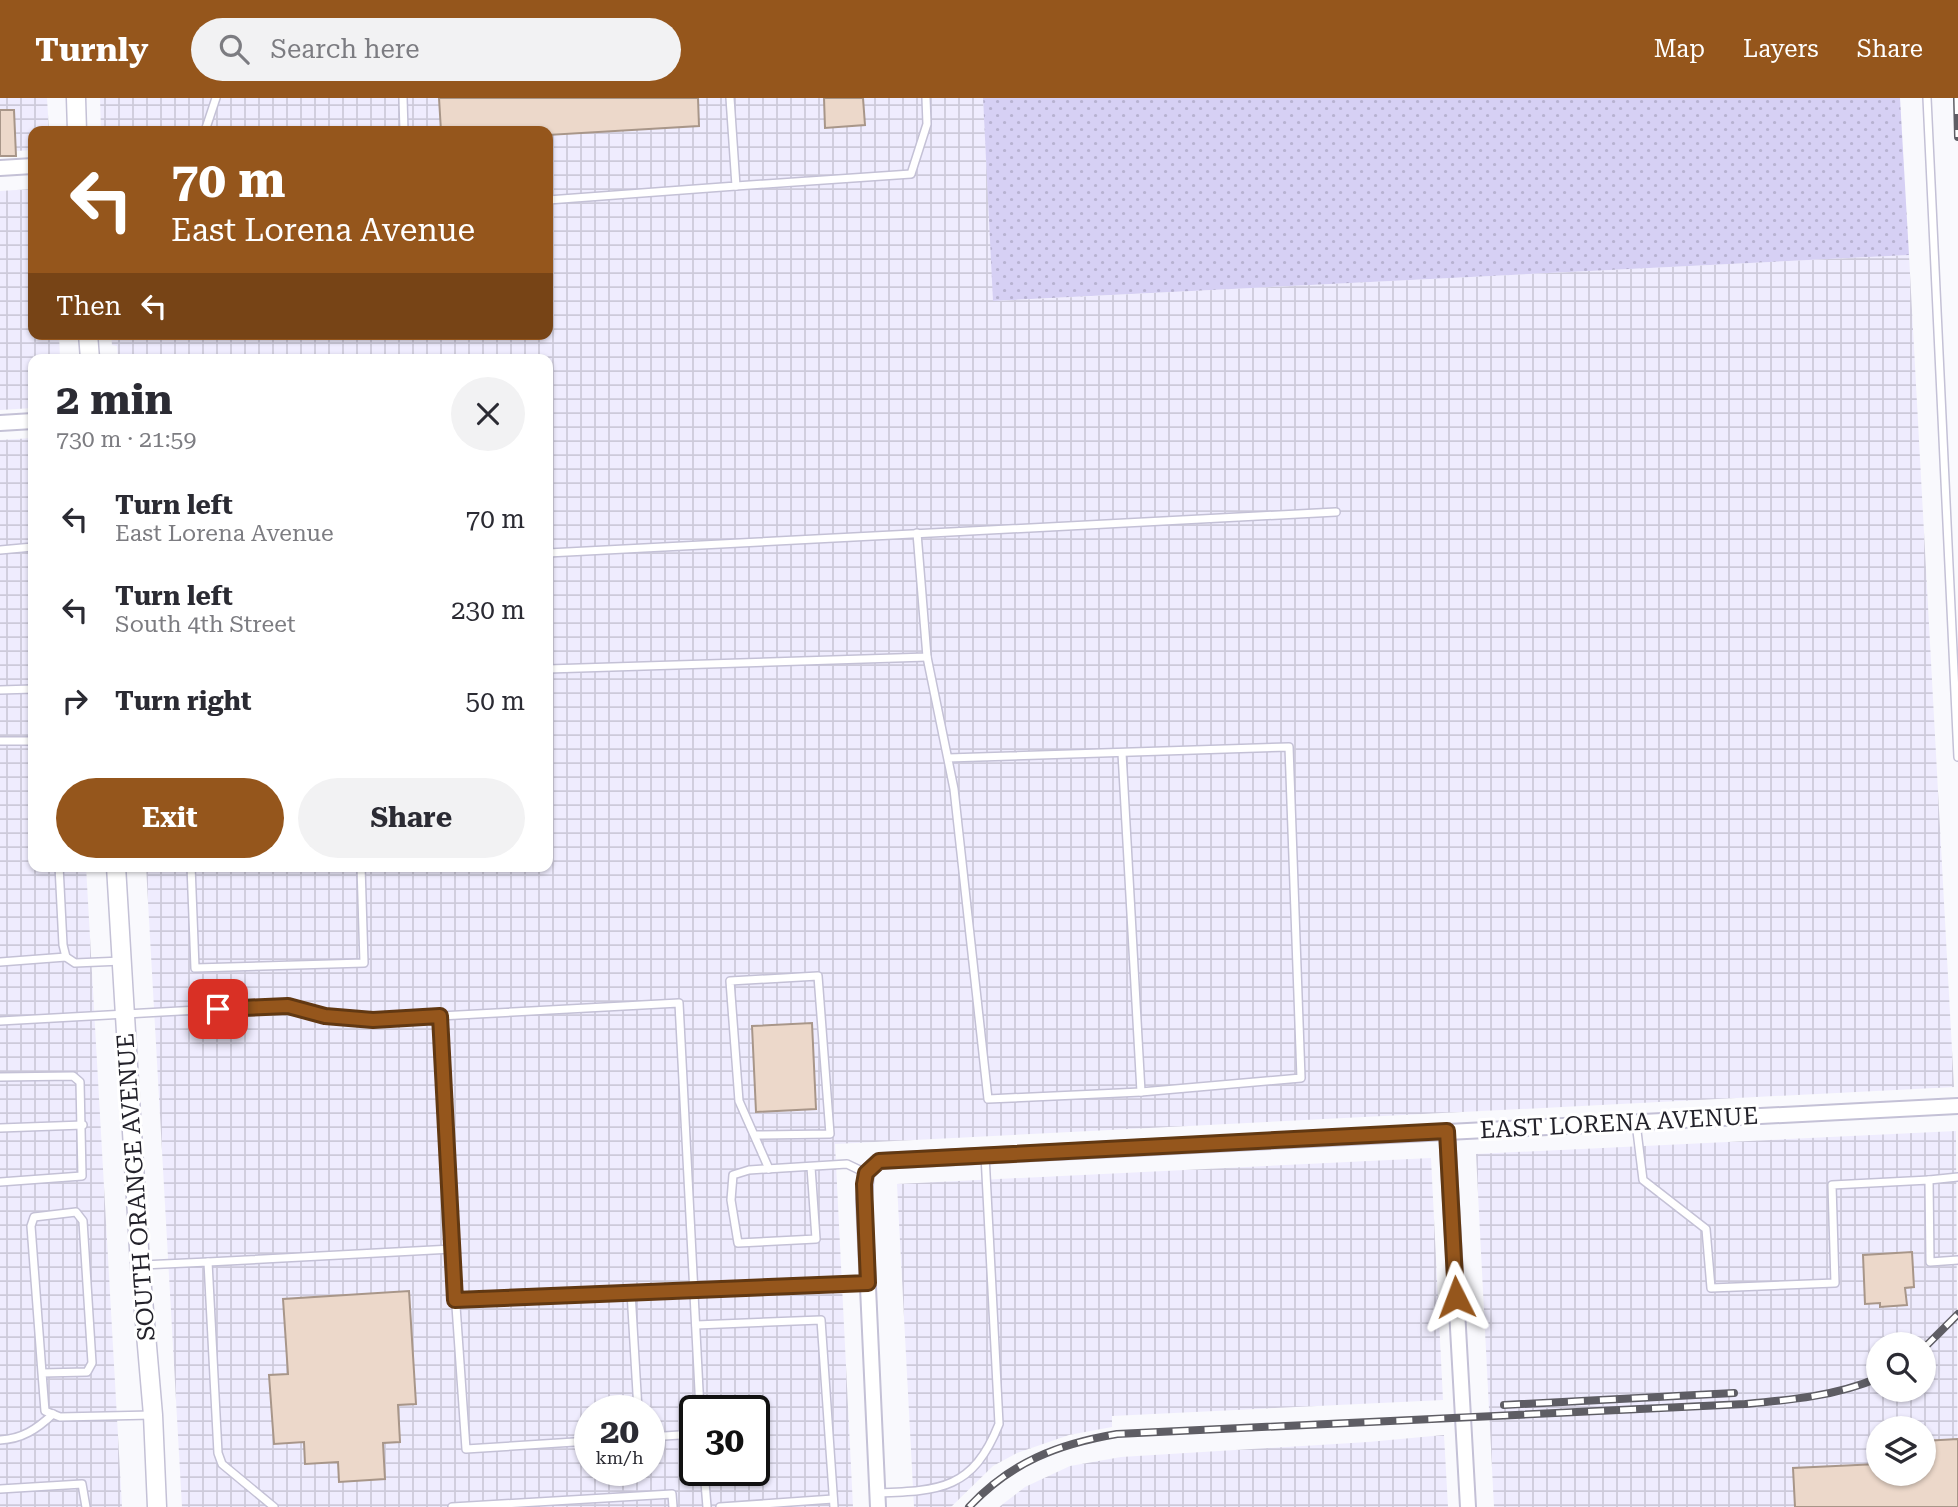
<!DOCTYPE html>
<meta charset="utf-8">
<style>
:root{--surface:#fff;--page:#f2f2f3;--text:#2b2b33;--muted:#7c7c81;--accent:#95561c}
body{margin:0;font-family:"Roboto Serif",serif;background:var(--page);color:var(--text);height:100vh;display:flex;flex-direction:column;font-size:26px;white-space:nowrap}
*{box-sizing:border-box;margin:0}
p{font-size:23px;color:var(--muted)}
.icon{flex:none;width:38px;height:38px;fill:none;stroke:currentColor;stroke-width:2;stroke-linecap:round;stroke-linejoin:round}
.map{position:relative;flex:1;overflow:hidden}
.drawer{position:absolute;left:28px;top:256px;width:525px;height:518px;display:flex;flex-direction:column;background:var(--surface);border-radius:14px;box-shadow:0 2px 5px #0004}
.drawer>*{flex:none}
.guide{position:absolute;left:28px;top:28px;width:525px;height:214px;border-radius:14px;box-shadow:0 2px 5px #0004;background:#95561c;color:#fff;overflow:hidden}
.fabs{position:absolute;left:1866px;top:1234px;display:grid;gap:14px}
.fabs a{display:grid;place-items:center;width:70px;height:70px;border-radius:50%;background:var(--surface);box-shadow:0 2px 5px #0004;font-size:35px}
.speed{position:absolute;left:574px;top:1297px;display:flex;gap:14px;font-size:35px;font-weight:700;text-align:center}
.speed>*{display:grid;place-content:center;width:91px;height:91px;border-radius:50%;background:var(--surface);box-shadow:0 2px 5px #0004;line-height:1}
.speed small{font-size:18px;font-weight:400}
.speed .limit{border:4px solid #111;border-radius:10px;background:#fff;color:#111}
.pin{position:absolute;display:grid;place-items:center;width:60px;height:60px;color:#fff;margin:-30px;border-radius:14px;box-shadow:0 4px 10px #0006}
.me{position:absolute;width:77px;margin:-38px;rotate:357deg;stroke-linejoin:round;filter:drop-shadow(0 0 5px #0008)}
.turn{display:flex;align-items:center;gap:24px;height:147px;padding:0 28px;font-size:32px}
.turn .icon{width:91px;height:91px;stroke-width:2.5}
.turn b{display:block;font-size:49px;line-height:60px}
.then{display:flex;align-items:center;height:66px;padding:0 28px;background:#0003;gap:14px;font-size:26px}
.round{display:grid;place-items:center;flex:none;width:74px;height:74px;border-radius:37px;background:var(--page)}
.head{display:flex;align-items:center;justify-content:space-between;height:119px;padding:0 28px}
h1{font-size:42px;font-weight:700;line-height:52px}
.action{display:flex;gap:14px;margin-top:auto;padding:14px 28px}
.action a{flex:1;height:80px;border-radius:42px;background:var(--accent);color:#fff;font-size:28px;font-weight:700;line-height:80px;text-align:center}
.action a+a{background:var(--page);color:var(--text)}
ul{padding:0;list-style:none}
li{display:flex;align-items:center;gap:21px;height:91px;padding:0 28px}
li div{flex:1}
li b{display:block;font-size:26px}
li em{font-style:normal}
header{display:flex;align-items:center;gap:42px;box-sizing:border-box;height:98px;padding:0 35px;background:var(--accent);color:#fff}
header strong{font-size:33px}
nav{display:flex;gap:38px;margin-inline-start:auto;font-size:24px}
.search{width:490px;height:63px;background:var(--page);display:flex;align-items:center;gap:18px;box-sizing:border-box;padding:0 24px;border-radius:38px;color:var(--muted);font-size:26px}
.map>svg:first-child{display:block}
.industrial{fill:url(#industrial-grid);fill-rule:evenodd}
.grass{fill:url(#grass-dots)}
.building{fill:#ecd8ca;stroke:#a89689;stroke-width:2}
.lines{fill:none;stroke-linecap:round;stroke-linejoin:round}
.service-casing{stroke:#c4c1d6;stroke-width:10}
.minor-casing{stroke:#c4c1d6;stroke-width:18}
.tertiary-casing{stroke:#c4c1d6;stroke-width:21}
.service{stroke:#fff;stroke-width:7}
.minor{stroke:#fff;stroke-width:14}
.tertiary{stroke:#fff;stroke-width:18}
.rail-casing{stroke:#5e5d64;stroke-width:8}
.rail{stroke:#fff;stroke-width:5;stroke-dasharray:16;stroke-linecap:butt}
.route-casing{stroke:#613812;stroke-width:18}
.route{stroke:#95561c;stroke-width:12}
.labels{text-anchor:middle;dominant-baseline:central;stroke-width:6;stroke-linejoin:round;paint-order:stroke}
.street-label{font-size:24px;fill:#23222a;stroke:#fff}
</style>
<header>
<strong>Turnly</strong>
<div class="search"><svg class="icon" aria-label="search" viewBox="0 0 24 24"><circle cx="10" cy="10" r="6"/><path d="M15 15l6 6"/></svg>Search here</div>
<nav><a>Map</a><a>Layers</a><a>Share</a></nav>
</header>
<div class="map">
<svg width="1958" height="1409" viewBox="0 0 1958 1409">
<defs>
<pattern id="industrial-grid" width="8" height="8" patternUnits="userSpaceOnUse" patternTransform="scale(1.75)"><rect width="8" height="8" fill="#efecfe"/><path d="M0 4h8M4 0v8" fill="none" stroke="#cdcada"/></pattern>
<pattern id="grass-dots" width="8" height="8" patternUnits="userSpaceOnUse" patternTransform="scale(1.75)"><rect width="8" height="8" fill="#d6d0f4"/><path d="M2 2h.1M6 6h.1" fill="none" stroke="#b7b2d1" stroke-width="1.8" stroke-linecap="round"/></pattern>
</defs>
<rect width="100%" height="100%" fill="#f9f9fd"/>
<!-- industrial -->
<g class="industrial">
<path d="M0,0H47L49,33H33V52L0,54Z"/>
<path d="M100,0H983L994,203L1909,157L1954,989L835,1046L853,1409H182L146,768H548V261H118L117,248L112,247L111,236H548V33H101ZM590,1312H649V1372H590ZM695,1312H754V1372H695Z"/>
<path d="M33,91V236H59L60,261H33V310L0,312V93Z"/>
<path d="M33,340V768H86L122,1409H0V342Z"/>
<path d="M1956,1033L1958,1409H1494L1476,1056ZM1878,1246H1923V1292H1878ZM1878,1330H1923V1376H1878Z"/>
<path d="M1431,1060L1443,1302L1112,1318V1329L1069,1337L1017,1355L993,1368L951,1409H914L897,1086Z"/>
<path d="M1444,1337L1448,1409H999L1025,1389L1070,1368L1121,1359L1368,1344Z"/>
</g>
<!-- grass -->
<path class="grass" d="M983,0H1900L1909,157L993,203Z"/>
<!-- building -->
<g class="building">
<path d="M439,0H698L699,28L548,37V33H441Z"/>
<path d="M824,0H863L865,27L825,30Z"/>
<path d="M0,12H14L16,58H0Z"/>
<path d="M812,925L816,1011L756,1014L752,928Z"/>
<path d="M1912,1154L1914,1189L1905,1190L1907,1207L1880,1209V1205L1865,1206L1863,1157Z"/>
<path d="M409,1193L416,1306L398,1307L400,1344L383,1345L385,1381L339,1384L338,1364L305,1366L304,1344L274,1346L269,1277L288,1276L283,1201Z"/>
<path d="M1958,1341V1409H1795L1793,1370L1878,1366V1376H1923V1343Z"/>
</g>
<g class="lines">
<defs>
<g id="service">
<path d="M403,0L404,33"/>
<path d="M1927,0L1958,659"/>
<path d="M205,33L216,0"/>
<path d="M736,88L911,76L927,26L926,0"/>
<path d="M548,102L736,88L730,0"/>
<path d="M0,452L33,449"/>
<path d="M548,455L1336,414"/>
<path d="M927,559L954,691L988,1001L1141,994L1301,980L1289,649L948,660"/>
<path d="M548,571L927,559L917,435"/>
<path d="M0,592L33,591"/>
<path d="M0,643H33"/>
<path d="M1122,655L1141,994"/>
<path d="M59,768L63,847L66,859L75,865L122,863"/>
<path d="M191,768L195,870L364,865L361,768"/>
<path d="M0,864L66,859"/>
<path d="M440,918L679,905L700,1312"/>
<path d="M0,923L288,907L325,918L373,922L440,918L452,1151L208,1164"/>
<path d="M0,979L73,978L80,984L82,1078L0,1084"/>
<path d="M1636,1025L1643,1082L1706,1131L1711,1190L1835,1185L1832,1087L1929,1082L1930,1164L1958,1162"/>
<path d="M0,1030L83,1027"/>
<path d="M755,1037L830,1036L818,878L730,883L739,1003L769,1071"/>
<path d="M811,1069L816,1141L738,1145L731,1102L733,1077L749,1072L847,1066L866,1075"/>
<path d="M1929,1082L1958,1079"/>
<path d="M452,1151L466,1351L590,1343"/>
<path d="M142,1167L208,1164L218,1355L222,1366L274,1409"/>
<path d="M631,1194L638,1312"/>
<path d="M455,1202L867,1185"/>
<path d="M696,1227L821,1222L834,1409"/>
<path d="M42,1275L87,1274L92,1265L83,1123L76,1114L34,1119L31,1128L42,1275L45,1313L60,1319L152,1317"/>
<path d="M649,1339L695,1336"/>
<path d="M0,1342C22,1341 37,1331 53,1316"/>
<path d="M704,1372L707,1409"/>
<path d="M0,1391L82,1386L86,1409"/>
<path d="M877,1395C941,1393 973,1391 999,1326L985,1057"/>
<path d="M452,1409L672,1396L673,1409"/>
<path d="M720,1409L833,1401"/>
</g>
<g id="minor">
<path d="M0,70L33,68"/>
<path d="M0,325L33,323"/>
<path d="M1447,1033L1468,1409"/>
<path d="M878,1409L864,1101L866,1075L879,1063L1958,1008"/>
</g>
<g id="tertiary">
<path d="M76,0L77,33"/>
<path d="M88,236L90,261"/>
<path d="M116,768L140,1167L153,1317L157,1409"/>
</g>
</defs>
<!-- service casing -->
<use href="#service" class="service-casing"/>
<!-- minor casing -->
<use href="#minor" class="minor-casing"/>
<!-- tertiary casing -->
<use href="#tertiary" class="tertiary-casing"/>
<!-- service -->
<use href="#service" class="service"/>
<!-- minor -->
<use href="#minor" class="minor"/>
<!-- tertiary -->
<use href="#tertiary" class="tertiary"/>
<defs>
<g id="rail">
<path d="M1957,0L1958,39"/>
<path d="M1923,1251L1958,1216"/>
<path d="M1504,1307L1734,1295"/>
<path d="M969,1409C1011,1364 1058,1346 1117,1336L1745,1306C1790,1302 1836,1298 1878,1280"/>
</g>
</defs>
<!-- rail casing -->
<use href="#rail" class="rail-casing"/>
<!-- rail -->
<use href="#rail" class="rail"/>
</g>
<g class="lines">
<defs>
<path id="route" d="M218,911L288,908L325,918L373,922L440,918L455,1202L868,1185L864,1086L866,1075L879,1063L1447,1033L1456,1199"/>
</defs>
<!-- route casing -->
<use href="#route" class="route-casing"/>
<!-- route -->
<use href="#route" class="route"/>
</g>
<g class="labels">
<!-- street labels -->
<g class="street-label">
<text transform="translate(1619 1025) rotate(-3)">EAST LORENA AVENUE</text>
<text transform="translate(136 1089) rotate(-94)">SOUTH ORANGE AVENUE</text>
</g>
</g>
</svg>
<div class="fabs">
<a><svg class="icon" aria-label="search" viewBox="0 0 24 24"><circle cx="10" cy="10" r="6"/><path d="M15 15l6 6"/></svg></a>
<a><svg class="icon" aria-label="layers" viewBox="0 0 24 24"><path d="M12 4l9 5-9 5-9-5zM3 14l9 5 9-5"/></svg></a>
</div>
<div class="speed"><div>20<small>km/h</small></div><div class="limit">30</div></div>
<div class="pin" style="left:218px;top:911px;background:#d93025"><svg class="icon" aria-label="arrive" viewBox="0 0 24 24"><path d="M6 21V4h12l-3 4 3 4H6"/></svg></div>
<svg class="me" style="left:1456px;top:1199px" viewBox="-20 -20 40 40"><path d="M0-17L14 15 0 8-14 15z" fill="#95561c" stroke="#fff" stroke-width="4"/></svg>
<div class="guide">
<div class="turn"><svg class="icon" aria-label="left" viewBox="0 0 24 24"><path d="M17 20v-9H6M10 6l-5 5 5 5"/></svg><div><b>70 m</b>East Lorena Avenue</div></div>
<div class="then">Then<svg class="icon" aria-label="left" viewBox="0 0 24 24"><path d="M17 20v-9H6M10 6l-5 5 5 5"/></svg></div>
</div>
<section class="drawer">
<div class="head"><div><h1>2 min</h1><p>730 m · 21:59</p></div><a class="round"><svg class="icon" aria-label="close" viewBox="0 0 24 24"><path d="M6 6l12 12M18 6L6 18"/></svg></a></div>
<ul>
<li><svg class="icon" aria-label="left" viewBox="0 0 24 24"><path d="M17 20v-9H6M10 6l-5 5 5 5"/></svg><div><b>Turn left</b><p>East Lorena Avenue</p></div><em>70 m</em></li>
<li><svg class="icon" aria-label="left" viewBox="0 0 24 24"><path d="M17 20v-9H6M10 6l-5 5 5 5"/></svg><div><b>Turn left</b><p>South 4th Street</p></div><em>230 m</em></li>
<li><svg class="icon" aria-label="right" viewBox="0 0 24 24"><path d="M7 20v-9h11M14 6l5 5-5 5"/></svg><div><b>Turn right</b></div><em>50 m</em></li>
</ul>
<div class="action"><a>Exit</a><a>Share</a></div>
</section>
</div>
